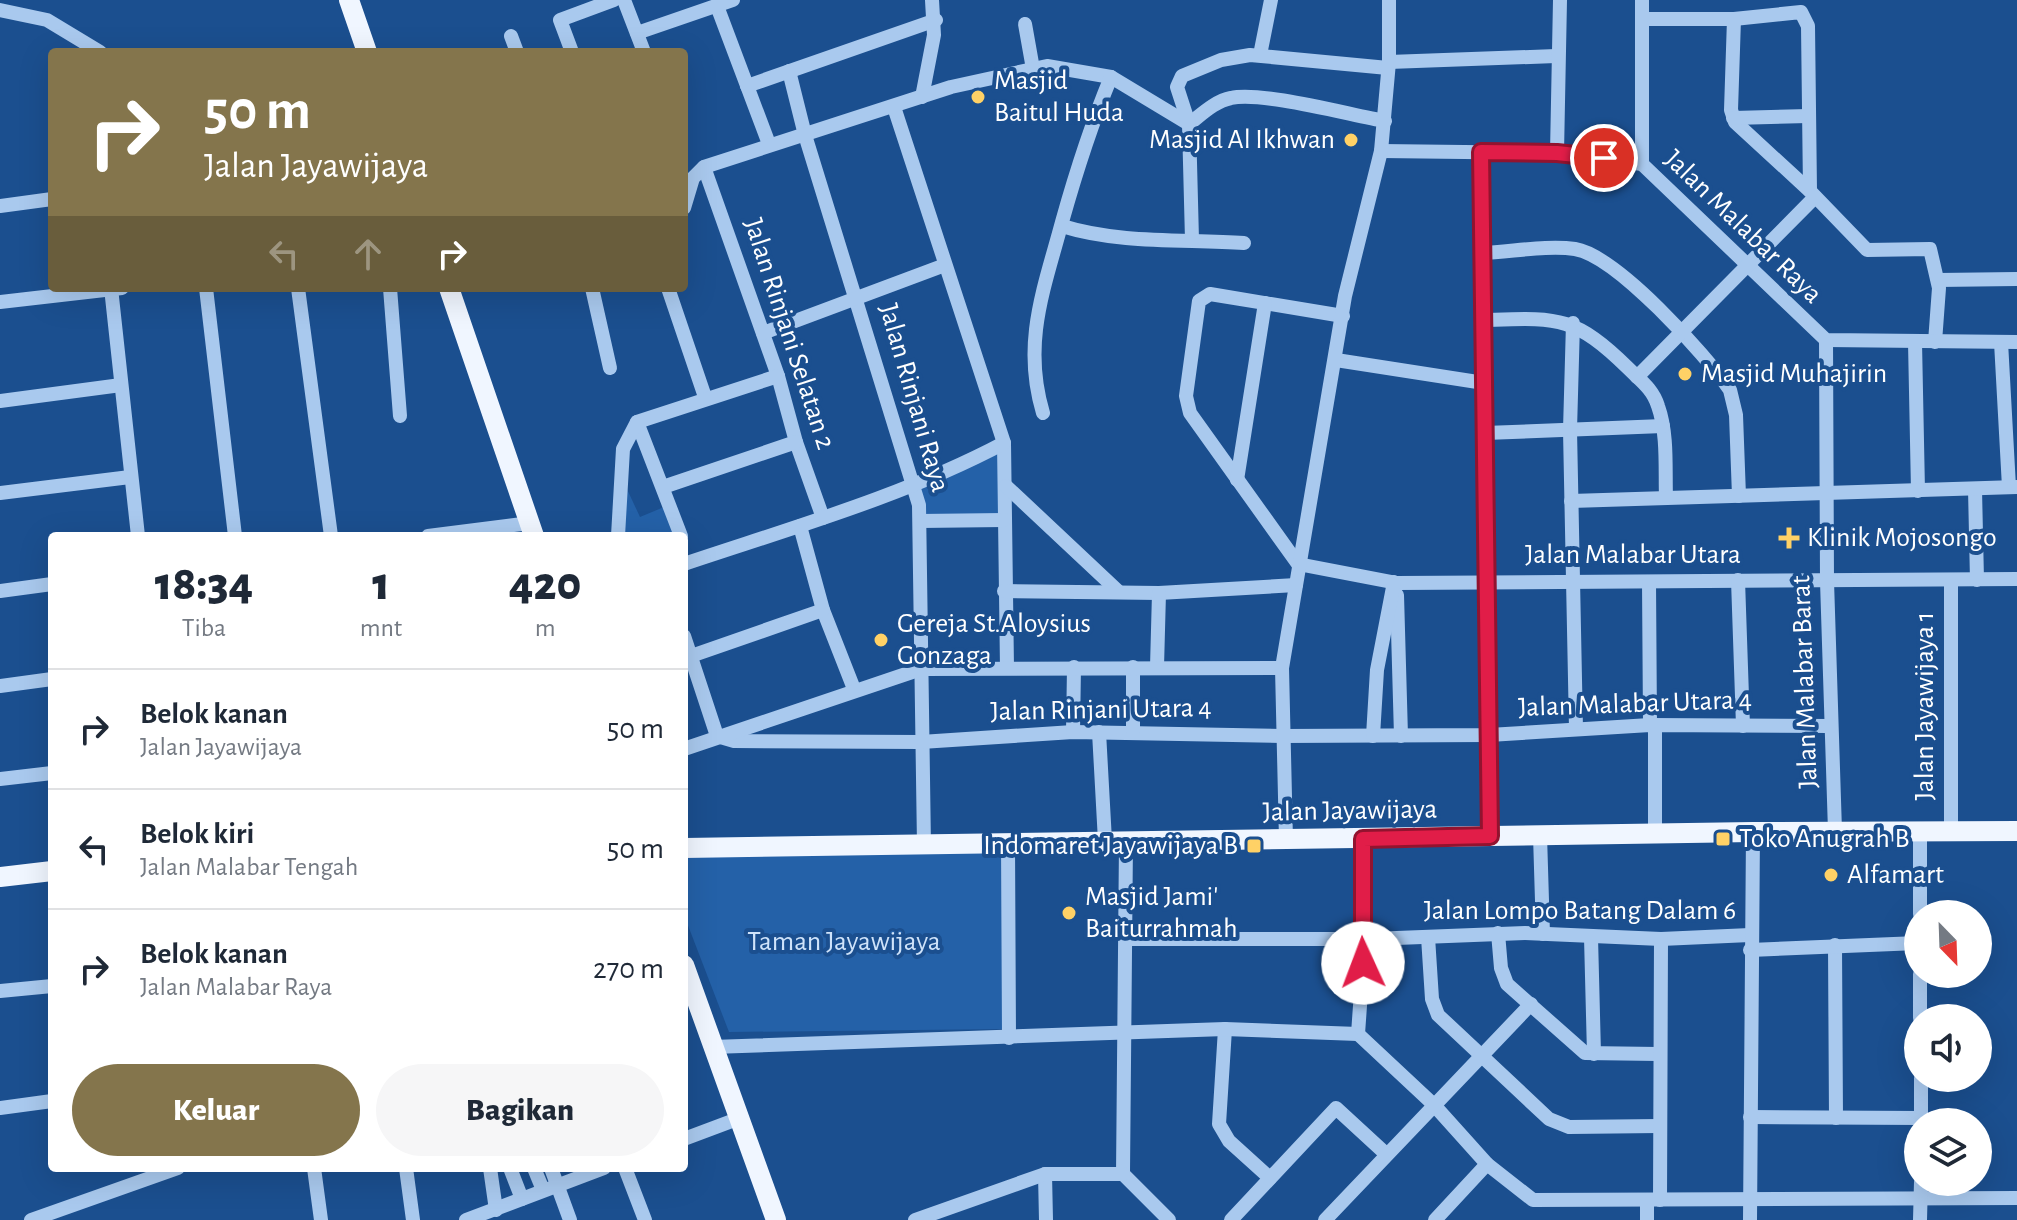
<!DOCTYPE html>
<html lang="id">
<style>
:root{--surface:#fff;--page:#f6f6f7;--text:#1f2937;--muted:#747a83;--line:#e0e1e3;--accent:#84754c}
body{margin:0;font-family:"Alegreya Sans",sans-serif;background:var(--page);color:var(--text);height:100vh;display:flex;flex-direction:column;font-size:30px;white-space:nowrap}
*{box-sizing:border-box;margin:0}
p{font-size:26px;color:var(--muted)}
.icon{flex:none;width:44px;height:44px;fill:none;stroke:currentColor;stroke-width:2;stroke-linecap:round;stroke-linejoin:round}
.map{position:relative;flex:1;overflow:hidden}
.details{position:absolute;left:48px;top:532px;width:640px;height:640px;display:flex;flex-direction:column;background:var(--surface);border-radius:8px;box-shadow:0 8px 32px #0002}
.details>*{flex:none}
.hud{position:absolute;left:48px;top:48px;width:640px;height:244px;border-radius:8px;box-shadow:0 8px 32px #0002;background:#84754c;color:#fff;overflow:hidden}
.needle{width:52px;rotate:157deg}
.controls{position:absolute;left:1904px;top:900px;display:grid;gap:16px}
.controls a{display:grid;place-items:center;width:88px;height:88px;border-radius:50%;background:var(--surface);box-shadow:0 8px 32px #0002;font-size:40px}
.pin{position:absolute;display:grid;place-items:center;width:68px;height:68px;color:#fff;margin:-34px;border:4px solid #fff;border-radius:50%;box-shadow:0 2px 8px #0007}
.me{position:absolute;width:88px;margin:-44px;rotate:358deg;stroke-linejoin:round;filter:drop-shadow(0 0 6px #0008)}
.turn{display:flex;align-items:center;gap:28px;height:168px;padding:0 24px;font-size:36px}
.turn .icon{width:104px;height:104px;stroke-width:2.5}
.turn b{display:block;font-size:56px;line-height:68px}
.lanes{display:flex;align-items:center;height:76px;padding:0 24px;background:#0003;justify-content:center;gap:40px;direction:ltr}
.lanes .off{opacity:.35}
.eta{display:flex;justify-content:space-evenly;align-items:center;height:136px;text-align:center}
.eta b{font-size:48px;font-weight:800;line-height:56px}
.cta{display:flex;gap:16px;margin-top:auto;padding:16px 24px}
.cta a{flex:1;height:92px;border-radius:48px;background:var(--accent);color:#fff;font-size:32px;font-weight:800;line-height:92px;text-align:center}
.cta a+a{background:var(--page);color:var(--text)}
ul{padding:0;list-style:none}
li{display:flex;align-items:center;gap:24px;height:120px;padding:0 24px;border-top:2px solid var(--line)}
li div{flex:1}
li b{display:block;font-size:30px}
li em{font-style:normal}
.map>svg:first-child{display:block}
.green{fill:#2461a8}
.lines{fill:none;stroke-linecap:round;stroke-linejoin:round}
.minor{stroke:#a9c9ee;stroke-width:14}
.major{stroke:#f0f6ff;stroke-width:20}
.route-casing{stroke:#92132f;stroke-width:20}
.route{stroke:#e11d48;stroke-width:14}
.poi-dot{fill:#ffd166;stroke:#1b4f8f;stroke-width:3}
.labels{text-anchor:middle;dominant-baseline:central;stroke-width:8;stroke-linejoin:round;paint-order:stroke}
.poi-label{font-size:28px;fill:#fff;stroke:#1b4f8f;text-anchor:start}
.street-label{font-size:28px;fill:#fff;stroke:#1b4f8f}
.park-label{font-size:28px;fill:#cfe3fa;stroke:#1b4f8f}
</style>
<div class="map">
<svg width="2017" height="1220" viewBox="0 0 2017 1220">
<rect width="100%" height="100%" fill="#1b4f8f"/>
<!-- green -->
<g class="green">
<path d="M1001,449L1000,516L924,515L918,484Z"/>
<path d="M626,487L640,517L664,507L675,536H623Z"/>
<path d="M1001,851L1005,1029L729,1032L684,915V855Z"/>
</g>
<g class="lines">
<!-- minor -->
<g class="minor">
<path d="M624,0L644,52"/>
<path d="M717,6L769,144"/>
<path d="M0,10L47,20L100,52"/>
<path d="M1642,19H1734L1801,12L1808,26L1810,191"/>
<path d="M1734,19L1731,110L1735,122L1810,191L1867,250L1930,249L1939,288L1935,342"/>
<path d="M1025,24L1033,69"/>
<path d="M637,33L733,0"/>
<path d="M511,36L517,52"/>
<path d="M572,52L560,20L614,0"/>
<path d="M1260,55L1271,0"/>
<path d="M1389,62L1556,56"/>
<path d="M789,71L805,135L919,505L924,846"/>
<path d="M747,86L936,20"/>
<path d="M922,97L934,35L932,0"/>
<path d="M894,107L1004,443L1007,668"/>
<path d="M1733,118L1808,116"/>
<path d="M1381,151L1557,153L1642,164L1826,340L2017,342"/>
<path d="M1481,152L1490,836"/>
<path d="M1557,153L1560,0"/>
<path d="M1642,164V0"/>
<path d="M704,167L778,376L796,442L823,518"/>
<path d="M0,206L52,199"/>
<path d="M684,208L693,178L704,167L951,87L1047,66L1111,77L1189,124C1201,115 1215,101 1231,98C1262,91 1350,115 1385,121"/>
<path d="M1062,226C1120,244 1183,239 1244,243"/>
<path d="M1192,240L1189,124L1177,87L1182,76L1221,60L1250,55L1388,68"/>
<path d="M1482,253C1511,252 1547,245 1575,249C1617,256 1705,354 1730,390L1736,415L1739,496"/>
<path d="M1938,280L2017,279"/>
<path d="M111,288L138,536"/>
<path d="M206,288L235,536"/>
<path d="M298,288L331,536"/>
<path d="M390,288L400,416"/>
<path d="M592,288L610,368"/>
<path d="M668,288L705,397"/>
<path d="M0,302L122,288"/>
<path d="M1343,316L1210,294L1199,301L1186,396L1190,413L1298,564L1397,583L2017,579"/>
<path d="M1483,320C1556,318 1573,314 1628,368C1640,380 1653,389 1658,406C1668,434 1665,469 1666,498"/>
<path d="M1573,323L1570,430L1576,729"/>
<path d="M763,333L945,265"/>
<path d="M1826,340L1827,581L1835,831"/>
<path d="M1915,342L1918,491"/>
<path d="M2001,342L2009,487"/>
<path d="M1336,360L1484,383"/>
<path d="M1637,377L1815,197"/>
<path d="M0,401L121,385"/>
<path d="M1043,413C1022,343 1044,289 1062,222C1076,172 1091,125 1111,77"/>
<path d="M637,422L681,536"/>
<path d="M1485,433L1663,426"/>
<path d="M1237,480L1265,303"/>
<path d="M1006,486L1119,592"/>
<path d="M663,487L796,442"/>
<path d="M1975,489L1977,580"/>
<path d="M0,493L130,477"/>
<path d="M1571,501L2017,487"/>
<path d="M920,521L1004,520"/>
<path d="M800,526L823,610L854,689"/>
<path d="M428,536L530,523"/>
<path d="M618,536L623,449L637,422L778,376"/>
<path d="M684,564C791,528 904,496 1004,443"/>
<path d="M1738,580L1743,726"/>
<path d="M1951,581V831"/>
<path d="M1649,582L1650,725"/>
<path d="M0,591L52,584"/>
<path d="M1004,591L1159,593L1296,585"/>
<path d="M1397,595L1401,736"/>
<path d="M684,636L717,736L734,741L921,742L1073,732L1282,736L1489,735L1650,725L1831,726"/>
<path d="M691,656L823,610"/>
<path d="M1133,667V732"/>
<path d="M1157,667L1159,593"/>
<path d="M0,686L52,679"/>
<path d="M1655,725V833"/>
<path d="M1073,732L1074,667"/>
<path d="M1099,732L1105,841"/>
<path d="M1373,736L1377,670L1394,582"/>
<path d="M684,749L921,669L1282,668"/>
<path d="M0,779L52,773"/>
<path d="M1540,835L1543,934"/>
<path d="M1286,840L1282,668L1345,296L1381,151L1389,62V0"/>
<path d="M1008,844L1009,1038"/>
<path d="M1920,914V831"/>
<path d="M1498,933L1501,968L1507,984L1585,1053L1658,1054"/>
<path d="M1428,937L1432,999L1438,1015L1549,1119L1569,1127L1659,1126"/>
<path d="M1591,937L1594,1054"/>
<path d="M1127,939H1371L1525,933L1661,939L1750,935"/>
<path d="M1835,945L1836,1118"/>
<path d="M1750,950L1918,943"/>
<path d="M1920,974V1018"/>
<path d="M0,991L52,986"/>
<path d="M1225,1029L1219,1124L1229,1141L1270,1178"/>
<path d="M1358,1034L1434,1105L1487,1164L1533,1200L2017,1198"/>
<path d="M1358,1034L1363,963V839"/>
<path d="M712,1047L1225,1029L1358,1034"/>
<path d="M1921,1078V1122"/>
<path d="M0,1108L52,1101"/>
<path d="M1750,1117L1921,1118"/>
<path d="M684,1139L740,1118"/>
<path d="M314,1168L321,1220"/>
<path d="M406,1168L413,1220"/>
<path d="M490,1168L496,1210"/>
<path d="M510,1168L522,1199"/>
<path d="M534,1168L543,1190"/>
<path d="M551,1168L570,1220"/>
<path d="M625,1168L645,1220"/>
<path d="M1045,1174L1046,1220"/>
<path d="M1123,1174L1126,841"/>
<path d="M1123,1174L1169,1220"/>
<path d="M1647,1200V1220"/>
<path d="M1660,1200L1661,939"/>
<path d="M31,1220L178,1168"/>
<path d="M466,1220L604,1168"/>
<path d="M915,1220L1045,1174H1123"/>
<path d="M1231,1220L1336,1108L1386,1154"/>
<path d="M1325,1220L1531,1004"/>
<path d="M1435,1220L1487,1164"/>
<path d="M1750,1220L1753,832"/>
<path d="M1920,1220L1921,1182"/>
</g>
<!-- major -->
<g class="major">
<path d="M349,0L367,52"/>
<path d="M449,288L534,536"/>
<path d="M684,848L1753,832L2017,831"/>
<path d="M0,877L52,871"/>
<path d="M684,965L776,1220"/>
</g>
</g>
<g class="lines">
<defs>
<path id="route" d="M1363,963V839L1490,836L1481,152L1557,153L1604,158"/>
</defs>
<!-- route casing -->
<use href="#route" class="route-casing"/>
<!-- route -->
<use href="#route" class="route"/>
</g>
<!-- markers -->
<g class="poi-dot">
<circle cx="978" cy="97" r="8"/>
<circle cx="1351" cy="140" r="8"/>
<circle cx="1685" cy="374" r="8"/>
<path d="M1785 526h8v8h8v8h-8v8h-8v-8h-8v-8h8z"/>
<circle cx="881" cy="640" r="8"/>
<rect x="1715" y="831" width="16" height="16" rx="4"/>
<rect x="1246" y="838" width="16" height="16" rx="4"/>
<circle cx="1831" cy="875" r="8"/>
<circle cx="1069" cy="913" r="8"/>
</g>
<g class="labels">
<!-- poi labels -->
<g class="poi-label">
<text x="994" y="81">Masjid<tspan x="994" dy="32">Baitul Huda</tspan></text>
<text x="1335" y="140" text-anchor="end">Masjid Al Ikhwan</text>
<text x="1701" y="374">Masjid Muhajirin</text>
<text x="1807" y="538">Klinik Mojosongo</text>
<text x="897" y="624">Gereja St.Aloysius<tspan x="897" dy="32">Gonzaga</tspan></text>
<text x="1739" y="839">Toko Anugrah B</text>
<text x="1238" y="846" text-anchor="end">Indomaret Jayawijaya B</text>
<text x="1847" y="875">Alfamart</text>
<text x="1085" y="897">Masjid Jami'<tspan x="1085" dy="32">Baiturrahmah</tspan></text>
</g>
<!-- street labels -->
<g class="street-label">
<text transform="translate(1743 227) rotate(44)">Jalan Malabar Raya</text>
<text transform="translate(789 334) rotate(72)">Jalan Rinjani Selatan 2</text>
<text transform="translate(914 398) rotate(74)">Jalan Rinjani Raya</text>
<text x="1633" y="555">Jalan Malabar Utara</text>
<text transform="translate(1805 682) rotate(-92)">Jalan Malabar Barat</text>
<text transform="translate(1635 704) rotate(-2)">Jalan Malabar Utara 4</text>
<text transform="translate(1925 706) rotate(-90)">Jalan Jayawijaya 1</text>
<text transform="translate(1101 710) rotate(-1)">Jalan Rinjani Utara 4</text>
<text transform="translate(1350 811) rotate(-1)">Jalan Jayawijaya</text>
<text x="1580" y="911">Jalan Lompo Batang Dalam 6</text>
</g>
<!-- park labels -->
<g class="park-label">
<text x="844" y="942">Taman Jayawijaya</text>
</g>
</g>
</svg>
<div class="controls">
<a><svg class="needle" viewBox="-14 -14 28 28"><path d="M0-13l5 13h-10z" fill="#e53935"/><path d="M0 13l5-13h-10z" fill="#747a83"/></svg></a>
<a><svg class="icon" aria-label="sound" viewBox="0 0 24 24"><path d="M4 9h4l5-4v14l-5-4H4zM17 9q2 3 0 6"/></svg></a>
<a><svg class="icon" aria-label="layers" viewBox="0 0 24 24"><path d="M12 4l9 5-9 5-9-5zM3 14l9 5 9-5"/></svg></a>
</div>
<div class="pin" style="left:1604px;top:158px;background:#d93025"><svg class="icon" aria-label="arrive" viewBox="0 0 24 24"><path d="M6 21V4h12l-3 4 3 4H6"/></svg></div>
<svg class="me" style="left:1363px;top:963px" viewBox="-20 -20 40 40"><circle r="19" fill="#fff"/><path d="M0-13L10 11 0 6-10 11z" fill="#e11d48"/></svg>
<div class="hud">
<div class="turn"><svg class="icon" aria-label="right" viewBox="0 0 24 24"><path d="M7 20v-9h11M14 6l5 5-5 5"/></svg><div><b>50 m</b>Jalan Jayawijaya</div></div>
<div class="lanes"><svg class="icon off" aria-label="left" viewBox="0 0 24 24"><path d="M17 20v-9H6M10 6l-5 5 5 5"/></svg><svg class="icon off" aria-label="ahead" viewBox="0 0 24 24"><path d="M12 20V5M6 11l6-6 6 6"/></svg><svg class="icon" aria-label="right" viewBox="0 0 24 24"><path d="M7 20v-9h11M14 6l5 5-5 5"/></svg></div>
</div>
<section class="details">
<div class="eta">
<div><b>18:34</b><p>Tiba</p></div>
<div><b>1</b><p>mnt</p></div>
<div><b>420</b><p>m</p></div>
</div>
<ul>
<li><svg class="icon" aria-label="right" viewBox="0 0 24 24"><path d="M7 20v-9h11M14 6l5 5-5 5"/></svg><div><b>Belok kanan</b><p>Jalan Jayawijaya</p></div><em>50 m</em></li>
<li><svg class="icon" aria-label="left" viewBox="0 0 24 24"><path d="M17 20v-9H6M10 6l-5 5 5 5"/></svg><div><b>Belok kiri</b><p>Jalan Malabar Tengah</p></div><em>50 m</em></li>
<li><svg class="icon" aria-label="right" viewBox="0 0 24 24"><path d="M7 20v-9h11M14 6l5 5-5 5"/></svg><div><b>Belok kanan</b><p>Jalan Malabar Raya</p></div><em>270 m</em></li>
</ul>
<div class="cta"><a>Keluar</a><a>Bagikan</a></div>
</section>
</div>
